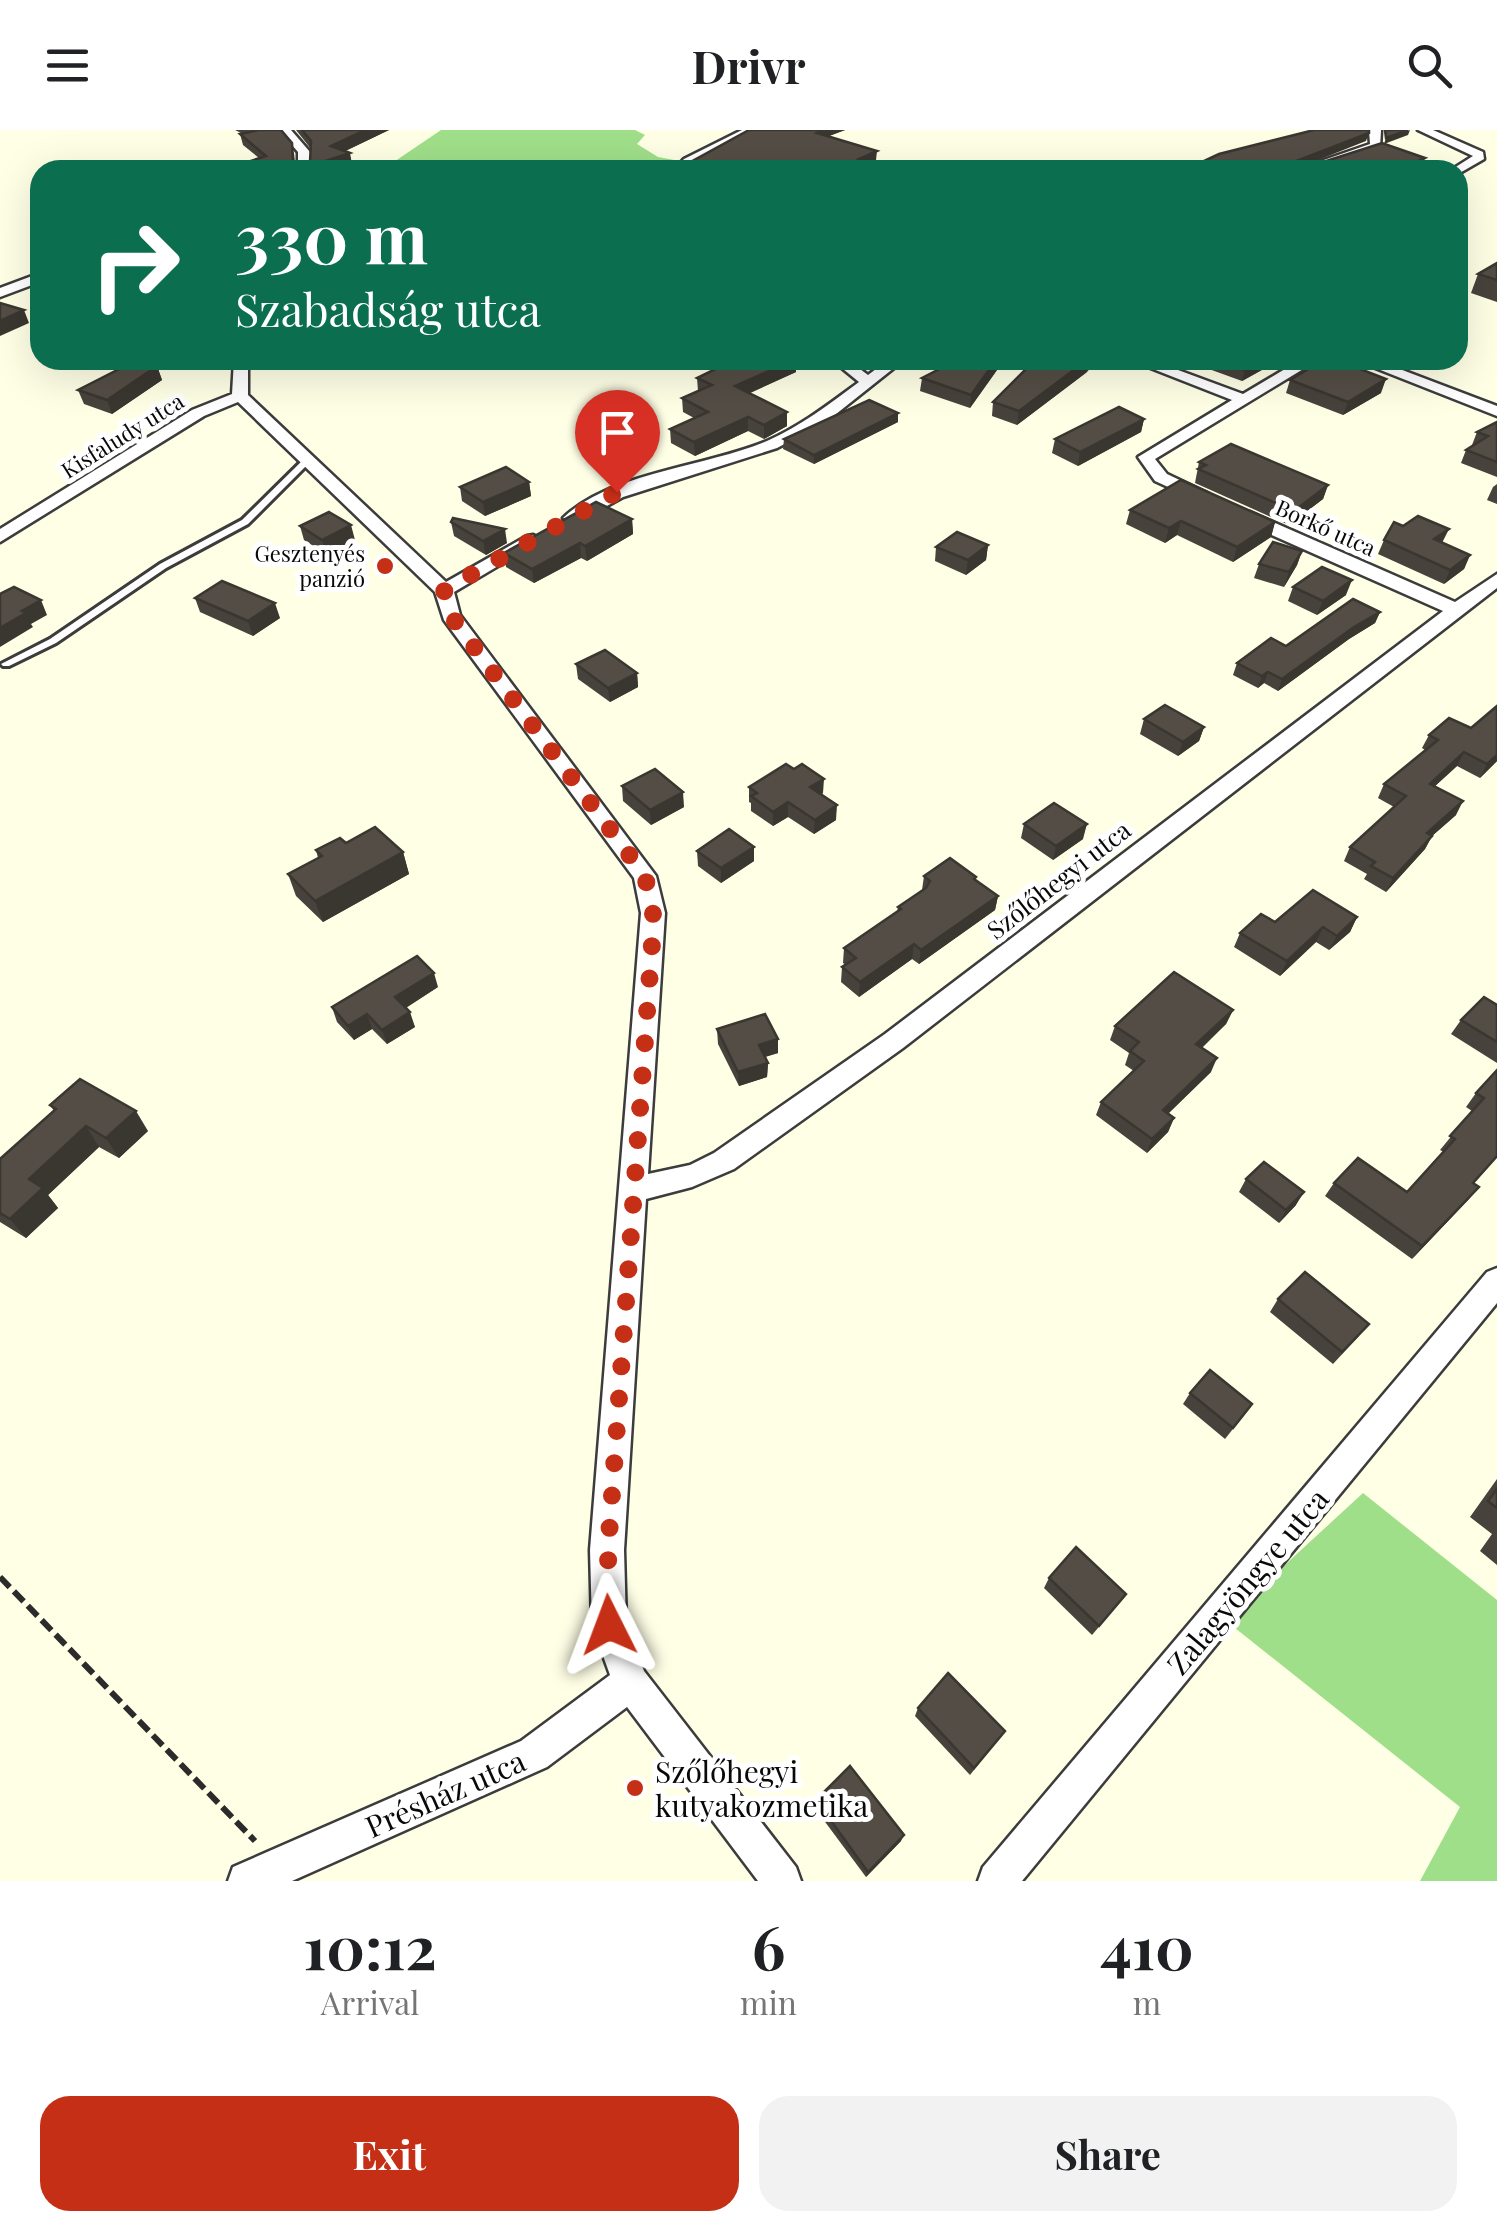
<!DOCTYPE html>
<meta charset="utf-8">
<style>
:root{--surface:#fff;--page:#f2f2f2;--text:#202124;--muted:#757577;--accent:#c52f16}
body{margin:0;font-family:"Playfair Display",serif;background:var(--page);color:var(--text);height:100vh;display:flex;flex-direction:column;font-size:38px;white-space:nowrap}
*{box-sizing:border-box;margin:0}
p{font-size:32px;color:var(--muted)}
.icon{flex:none;width:55px;height:55px;fill:none;stroke:currentColor;stroke-width:2;stroke-linecap:round;stroke-linejoin:round}
.map{position:relative;height:1751px;overflow:hidden}
.side{display:flex;flex-direction:column;background:var(--surface);flex:1}
.side>*{flex:none}
.hud{position:absolute;left:30px;top:30px;width:1438px;height:210px;border-radius:30px;box-shadow:0 10px 40px #0002;background:#0b6e4f;color:#fff;overflow:hidden}
.pin{position:absolute;display:grid;place-items:center;width:85px;height:85px;color:#fff;margin:-102px -42px;border-radius:50% 50% 50% 0;rotate:-45deg;box-shadow:0 0 10px #0007}
.pin .icon{rotate:45deg}
.me{position:absolute;width:110px;margin:-55px;rotate:357deg;stroke-linejoin:round;filter:drop-shadow(0 0 8px #0008)}
.turn{display:flex;align-items:center;gap:35px;height:210px;padding:0 40px;font-size:45px}
.turn .icon{width:130px;height:130px;stroke-width:2.5}
.turn b{display:block;font-size:70px;line-height:85px}
.eta{display:flex;justify-content:space-evenly;align-items:center;height:170px;text-align:center}
.eta b{font-size:60px;font-weight:700;line-height:70px}
.action{display:flex;gap:20px;margin-top:auto;padding:20px 40px}
.action a{flex:1;height:115px;border-radius:30px;background:var(--accent);color:#fff;font-size:40px;font-weight:700;line-height:115px;text-align:center}
.action a+a{background:var(--page);color:var(--text)}
header{display:flex;justify-content:space-between;align-items:center;height:130px;padding:0 40px;background:var(--surface);font-size:45px;font-weight:700}
.map>svg:first-child{display:block}
.forest{fill:#a0df8a}
.lines{fill:none;stroke-linecap:round;stroke-linejoin:round}
.lane-casing{stroke:#3c3c3c;stroke-width:6}
.street-casing{stroke:#3c3c3c;stroke-width:5}
.path{stroke:#2b2b2b;stroke-width:6;stroke-dasharray:14 6;stroke-linecap:butt}
.lane{fill:#fff;fill-rule:evenodd}
.street{fill:#fff;fill-rule:evenodd}
.wall{fill:#47423b}
.shaded-wall{fill:#3a3630}
.building{fill:#534d45;stroke:#3a3630;stroke-width:2.5}
.route{stroke:#c52f16;stroke-width:18;stroke-dasharray:0 32.4}
.poi-dot{fill:#c52f16;stroke:#fff;stroke-width:4}
.labels{text-anchor:middle;dominant-baseline:central;stroke-width:10;stroke-linejoin:round;paint-order:stroke}
.far-street-label{font-size:22px;fill:#090909;stroke:#fff}
.far-poi-label{font-size:22px;fill:#090909;stroke:#fff;text-anchor:end}
.street-label{font-size:25px;fill:#090909;stroke:#fff}
.near-street-label{font-size:30px;fill:#090909;stroke:#fff}
.near-poi-label{font-size:30px;fill:#090909;stroke:#fff;text-anchor:start}
</style>
<header><svg class="icon" aria-label="menu" viewBox="0 0 24 24"><path d="M4 6h16M4 12h16M4 18h16"/></svg>Drivr<svg class="icon" aria-label="search" viewBox="0 0 24 24"><circle cx="10" cy="10" r="6"/><path d="M15 15l6 6"/></svg></header>
<div class="map">
<svg width="1497" height="1751" viewBox="0 0 1497 1751">
<rect width="100%" height="100%" fill="#ffffe6"/>
<!-- forest -->
<g class="forest">
<path d="M441,0H635L645,5L637,14L658,27L685,32L676,40H382Z"/>
<path d="M1363,1363L1497,1470V1751H1420L1460,1677L1225,1490Z"/>
</g>
<g class="lines">
<defs>
<path id="lane" d="M305,328L312,330L248,394L166,438L56,513L9,536H3L1,534L50,509L160,434L242,390Z"/>
<g id="street">
<path d="M279,0H291L310,22V40H298V22Z"/>
<path d="M742,0H757L686,40H674L684,29Z"/>
<path d="M1369,0H1381L1380,18L1313,40H1295L1370,14Z"/>
<path d="M1418,0H1433L1483,22L1484,29L1458,44L1454,38L1473,26Z"/>
<path d="M40,143V152L0,167V158Z"/>
<path d="M234,230H248V265L446,452L527,406L533,405L542,410L454,462L460,485L656,746L665,783L648,1044L690,1035L714,1023L885,904L1443,481L1238,390V382H1250L1455,472L1497,444V458L903,918L734,1039L692,1057L646,1069L624,1420L626,1495L644,1541L796,1737L801,1751H758L627,1577L547,1637L292,1751H228L233,1737L521,1611L610,1545L592,1495L590,1420L641,783L634,748L444,490L435,462L238,272L204,286L0,412V399L192,280L232,264Z"/>
<path d="M832,230H848L868,245L888,230H904L826,292L777,318L623,367L578,392L563,388C611,342 706,337 767,311C801,296 829,274 859,252Z"/>
<path d="M1130,230H1151L1243,264L1300,230H1318L1155,329L1167,344L1209,364V372L1203,373L1155,351L1138,327L1232,270Z"/>
<path d="M1355,230H1376L1497,276V286Z"/>
<path d="M1497,1138V1173L1022,1751H978L983,1737L1487,1142Z"/>
</g>
</defs>
<!-- lane casing -->
<use href="#lane" class="lane-casing"/>
<!-- street casing -->
<use href="#street" class="street-casing"/>
<!-- path -->
<path class="path" d="M0,1447L255,1711"/>
<!-- lane -->
<use href="#lane" class="lane"/>
<!-- street -->
<use href="#street" class="street"/>
</g>
<!-- wall -->
<g class="wall">
<path d="M235,0H281L294,23L295,32H310L311,19L296,0H389L345,21L352,34L334,40H229V38L259,28L243,15L240,4H243Z"/>
<path d="M749,0H845L829,6L876,30L871,32L880,40H688L687,34Z"/>
<path d="M1497,133V172L1471,163L1478,144Z"/>
<path d="M137,230H190L176,240L157,236L162,250L112,284L84,274L78,260Z"/>
<path d="M689,230H796V242L749,263L787,282V296L764,309L748,301L695,326L671,313L670,299L694,288L683,282L682,268L698,261L697,248L712,241Z"/>
<path d="M1184,230H1271L1269,236L1242,251Z"/>
<path d="M997,240L970,278L920,261L922,248Z"/>
<path d="M1087,242L1017,295L992,286L993,272Z"/>
<path d="M1290,250L1381,263L1343,285L1286,263Z"/>
<path d="M1144,289L1141,302L1078,336L1052,323L1055,309Z"/>
<path d="M898,292L814,334L783,319L784,309Z"/>
<path d="M1497,292V347L1461,333L1466,320L1473,315H1472L1477,302Z"/>
<path d="M1199,332L1328,355L1323,369L1289,395L1195,353Z"/>
<path d="M529,352L531,366L485,386L462,371L460,357Z"/>
<path d="M1497,354V374L1487,370L1493,357Z"/>
<path d="M1130,380L1275,392L1271,407L1233,432L1177,405L1165,413L1126,394Z"/>
<path d="M632,389L633,404L587,431L581,428L534,453L506,437L504,423Z"/>
<path d="M451,392L507,413L486,425L454,406Z"/>
<path d="M300,396L355,410L326,424L304,410Z"/>
<path d="M1384,410L1443,413L1470,425L1464,439L1444,454L1378,424Z"/>
<path d="M988,415L986,430L966,445L935,431L936,417Z"/>
<path d="M1302,421L1297,435L1284,457L1254,448L1259,434Z"/>
<path d="M1293,457L1346,465L1317,485L1288,471Z"/>
<path d="M195,468L280,488L253,506L200,482Z"/>
<path d="M1380,482L1375,493L1349,509L1278,561L1264,553L1258,558L1233,545L1237,533Z"/>
<path d="M576,534L637,543L638,557L610,572L578,549Z"/>
<path d="M1144,589L1204,597L1199,611L1178,626L1140,604Z"/>
<path d="M1429,605L1497,631L1480,648L1457,636L1435,656L1456,685L1432,706L1425,719L1386,762L1364,749L1367,744L1344,731L1350,717L1394,677L1378,668L1384,654L1425,620L1422,618Z"/>
<path d="M622,656L684,677L651,695L623,671Z"/>
<path d="M749,657L823,663L821,665L836,690L814,704L788,687L773,696L751,681V673L749,672Z"/>
<path d="M1024,694L1083,709L1053,730L1021,708Z"/>
<path d="M346,713L403,722L409,744L323,792L296,766L288,744L318,728L316,720Z"/>
<path d="M697,721L754,731L721,753L698,736Z"/>
<path d="M924,746L976,747V750L998,766L995,780L919,834L912,829L859,867L841,852L842,837L846,835L843,833L844,818L897,782L898,777L922,760Z"/>
<path d="M1357,787L1350,802L1329,820L1316,812L1280,846L1234,817L1240,803L1275,792Z"/>
<path d="M438,857L406,878L415,897L387,914L372,899L354,910L337,892L332,877Z"/>
<path d="M1497,875V933L1451,904L1461,890Z"/>
<path d="M1233,880L1226,894L1202,918L1211,942L1168,984L1174,988L1168,1002L1147,1023L1096,985L1101,972L1134,941L1125,935L1129,923L1110,910L1115,896Z"/>
<path d="M717,899L778,923L765,927L768,933L767,947L739,956L718,914Z"/>
<path d="M1497,940V1027L1474,1053L1468,1070L1412,1129L1325,1066L1334,1053L1407,1062L1444,1022L1440,1020L1472,981L1466,977L1476,963Z"/>
<path d="M50,975L148,1001L119,1028L99,1017L48,1065L58,1078L26,1108L0,1092V1029L54,981Z"/>
<path d="M1246,1049L1296,1075L1279,1093L1239,1062Z"/>
<path d="M1278,1169L1359,1206L1333,1234L1270,1182Z"/>
<path d="M1190,1263L1244,1285L1225,1309L1183,1274Z"/>
<path d="M1497,1349V1435L1480,1421L1492,1404L1470,1387Z"/>
<path d="M1049,1448L1119,1473L1092,1505L1044,1458Z"/>
<path d="M918,1578L1005,1601L970,1645L915,1586Z"/>
<path d="M816,1670L901,1711L866,1747L814,1677Z"/>
</g>
<!-- shaded-wall -->
<g class="shaded-wall">
<path d="M365,0H389L333,27L331,16Z"/>
<path d="M824,0H845L816,11L817,3Z"/>
<path d="M1410,0L1408,5L1384,14L1386,8Z"/>
<path d="M1369,3L1366,11L1293,40L1294,32Z"/>
<path d="M877,21L876,30L858,38L859,29Z"/>
<path d="M350,23L352,34L334,40H305L304,38Z"/>
<path d="M1425,28L1422,37L1416,40H1398Z"/>
<path d="M24,180L29,193L0,206V191Z"/>
<path d="M173,230H190L176,240Z"/>
<path d="M279,230H303L304,234L281,239Z"/>
<path d="M794,230H796V242L735,270V256Z"/>
<path d="M996,230H998L997,240L970,278L971,265Z"/>
<path d="M1087,230H1097L1087,242L1017,295L1019,281Z"/>
<path d="M1263,230H1271L1269,236L1242,251L1245,240Z"/>
<path d="M157,236L162,250L112,284L107,270Z"/>
<path d="M1386,249L1381,263L1343,285L1348,272Z"/>
<path d="M787,282V296L764,309V295Z"/>
<path d="M898,283V292L814,334V325Z"/>
<path d="M748,287V301L695,326L694,312Z"/>
<path d="M1144,289L1141,302L1078,336L1080,322Z"/>
<path d="M529,352L531,366L485,386L483,372Z"/>
<path d="M1328,355L1323,369L1289,395L1294,381Z"/>
<path d="M632,389L633,404L587,431L585,416Z"/>
<path d="M1181,391L1177,405L1165,413L1169,398Z"/>
<path d="M1275,392L1271,407L1233,432L1237,417Z"/>
<path d="M351,395L355,410L326,424L322,410Z"/>
<path d="M505,399L507,413L486,425L483,411Z"/>
<path d="M1449,399L1442,413L1434,409Z"/>
<path d="M580,413L581,428L534,453L532,439Z"/>
<path d="M988,415L986,430L966,445L968,430Z"/>
<path d="M1302,421L1297,435L1284,457L1289,442Z"/>
<path d="M1470,425L1464,439L1444,454L1450,440Z"/>
<path d="M1352,450L1346,465L1317,485L1323,471Z"/>
<path d="M41,470L47,485L31,494L33,497L0,517V498L22,481Z"/>
<path d="M275,473L280,488L253,506L248,491Z"/>
<path d="M1380,482L1375,493L1349,509L1278,561L1282,549L1354,497Z"/>
<path d="M1268,542L1264,553L1258,558L1262,546Z"/>
<path d="M637,543L638,557L610,572L608,558Z"/>
<path d="M1204,597L1199,611L1178,626L1183,612Z"/>
<path d="M1464,622L1457,636L1423,667L1430,654Z"/>
<path d="M1497,625V631L1480,648L1487,634Z"/>
<path d="M824,649L823,663L810,672V657Z"/>
<path d="M683,662L684,677L651,695L650,680Z"/>
<path d="M1463,671L1456,685L1432,706L1425,719L1386,762L1393,748L1427,703Z"/>
<path d="M788,672V687L773,696V682Z"/>
<path d="M837,675L836,690L814,704L815,690Z"/>
<path d="M1087,694L1083,709L1053,730L1056,716Z"/>
<path d="M754,717V731L721,753V738Z"/>
<path d="M403,722L409,744L323,792L315,771Z"/>
<path d="M998,766L995,780L919,834L921,820Z"/>
<path d="M1357,787L1350,802L1329,820L1337,806Z"/>
<path d="M1323,797L1316,812L1280,846L1287,831Z"/>
<path d="M914,814L912,829L859,867L860,852Z"/>
<path d="M434,843L438,857L400,881L395,867Z"/>
<path d="M1233,880L1226,894L1190,928L1196,914Z"/>
<path d="M410,882L415,897L387,914L382,900Z"/>
<path d="M367,884L372,899L354,910L348,896Z"/>
<path d="M778,909V923L758,929L759,915Z"/>
<path d="M1217,928L1211,942L1157,994L1163,980Z"/>
<path d="M768,933L767,947L739,956L738,942Z"/>
<path d="M136,981L148,1001L119,1028L106,1008Z"/>
<path d="M1174,988L1168,1002L1147,1023L1152,1009Z"/>
<path d="M86,996L99,1017L48,1065L58,1078L26,1108L10,1089L29,1049Z"/>
<path d="M1479,1057L1468,1070L1412,1129L1422,1116Z"/>
<path d="M1304,1062L1296,1075L1279,1093L1286,1080Z"/>
<path d="M904,1705L901,1711L866,1747L868,1742Z"/>
</g>
<!-- building -->
<g class="building">
<path d="M254,0H281L292,13L293,32H310L311,11L302,0H365L331,16L350,23L304,38L306,40H230L229,38L266,26L240,4L255,1Z"/>
<path d="M749,0H824L817,3L877,21L859,29L880,35L869,40H700L702,39L687,34Z"/>
<path d="M1314,0H1369V3L1294,32L1317,34L1382,13L1425,28L1398,40H1185L1219,24Z"/>
<path d="M1385,0H1408L1386,8Z"/>
<path d="M1497,133V150L1478,144Z"/>
<path d="M0,173L24,180L0,191Z"/>
<path d="M137,230H154L157,236L107,270L78,260Z"/>
<path d="M718,230H794L735,256L787,282L764,295L748,287L694,312L670,299L708,282L682,268L712,255L697,248L726,234Z"/>
<path d="M957,230H996L971,265L922,248Z"/>
<path d="M1035,230H1087L1019,281L993,272Z"/>
<path d="M1218,230H1263L1245,240Z"/>
<path d="M1324,230H1337L1386,249L1348,272L1290,250Z"/>
<path d="M869,270L898,283L814,325L784,309Z"/>
<path d="M1119,277L1144,289L1080,322L1055,309Z"/>
<path d="M1497,292V332L1466,320L1488,306L1477,302Z"/>
<path d="M1231,314L1328,355L1294,381L1198,339L1206,335L1199,332Z"/>
<path d="M506,337L529,352L483,372L460,357Z"/>
<path d="M1181,350L1275,392L1237,417L1181,391L1169,398L1130,380Z"/>
<path d="M596,372L632,389L585,416L580,413L532,439L504,423Z"/>
<path d="M329,382L351,395L322,410L300,396Z"/>
<path d="M1418,386L1449,399L1434,409L1470,425L1450,440L1384,410L1394,392L1403,396Z"/>
<path d="M453,388L505,399L483,411L451,392Z"/>
<path d="M957,402L988,415L968,430L936,417Z"/>
<path d="M1273,412L1302,421L1289,442L1259,434Z"/>
<path d="M1322,437L1352,450L1323,471L1293,457Z"/>
<path d="M222,451L275,473L248,491L195,468Z"/>
<path d="M14,457L41,470L22,481L26,483L0,498V464Z"/>
<path d="M1353,469L1380,482L1354,497L1282,549L1268,542L1262,546L1237,533L1271,508L1286,516Z"/>
<path d="M605,520L637,543L608,558L576,534Z"/>
<path d="M1165,575L1204,597L1183,612L1144,589Z"/>
<path d="M1497,576V625L1487,634L1464,622L1430,654L1463,671L1427,703L1432,706L1393,748L1371,736L1375,732L1350,717L1406,666L1384,654L1438,610L1429,605L1449,588L1471,598Z"/>
<path d="M786,634L794,639L802,634L824,649L810,657L837,675L815,690L788,672L773,682L751,666L757,663L749,657Z"/>
<path d="M655,639L683,662L650,680L622,656Z"/>
<path d="M1054,673L1087,694L1056,716L1024,694Z"/>
<path d="M375,697L403,722L315,771L288,744L322,726L316,720L340,708L346,713Z"/>
<path d="M729,699L754,717L721,738L697,721Z"/>
<path d="M950,728L976,747L974,749L998,766L921,820L914,814L860,852L842,837L856,828L844,818L901,779L898,777L926,758L930,751L924,746Z"/>
<path d="M1313,760L1357,787L1337,806L1323,797L1287,831L1240,803L1261,784L1275,792Z"/>
<path d="M417,826L434,843L395,867L410,882L382,900L367,884L348,896L332,877Z"/>
<path d="M1174,842L1233,880L1196,914L1217,928L1163,980L1174,988L1152,1009L1101,972L1144,931L1130,921L1139,912L1115,896Z"/>
<path d="M1484,867L1497,875V912L1461,890Z"/>
<path d="M765,884L778,909L759,915L768,933L738,942L717,899Z"/>
<path d="M1497,940V1026L1473,1053L1479,1057L1422,1116L1334,1053L1358,1028L1407,1062L1455,1009L1450,1006L1484,968L1476,963Z"/>
<path d="M80,949L136,981L106,1008L86,996L29,1049L43,1058L10,1089L0,1083V1029L56,979L50,975Z"/>
<path d="M1264,1032L1304,1062L1286,1080L1246,1049Z"/>
<path d="M1305,1142L1369,1194L1342,1222L1278,1169Z"/>
<path d="M1210,1240L1252,1274L1233,1298L1190,1263Z"/>
<path d="M1497,1359V1378L1488,1371Z"/>
<path d="M1076,1417L1126,1464L1099,1496L1049,1448Z"/>
<path d="M948,1543L1005,1601L974,1638L918,1578Z"/>
<path d="M850,1636L904,1705L868,1742L816,1670Z"/>
</g>
<g class="lines">
<!-- route -->
<path class="route" d="M609,1495L608,1420L652,814L653,783L645,746L451,486L444,460L617,362"/>
</g>
<!-- markers -->
<g class="poi-dot">
<circle cx="385" cy="436" r="10"/>
<circle cx="635" cy="1658" r="10"/>
</g>
<g class="labels">
<!-- far-street labels -->
<g class="far-street-label">
<text transform="translate(122 305) rotate(-32)">Kisfaludy utca</text>
<text transform="translate(1326 397) rotate(24)">Borkő utca</text>
</g>
<!-- far-poi labels -->
<g class="far-poi-label">
<text x="365" y="423">Gesztenyés<tspan x="365" dy="25">panzió</tspan></text>
</g>
<!-- street labels -->
<g class="street-label">
<text transform="translate(1058 749) rotate(-38)">Szőlőhegyi utca</text>
</g>
<!-- near-street labels -->
<g class="near-street-label">
<text transform="translate(1247 1451) rotate(-50)">Zalagyöngye utca</text>
<text transform="translate(445 1663) rotate(-24)">Présház utca</text>
</g>
<!-- near-poi labels -->
<g class="near-poi-label">
<text x="655" y="1641">Szőlőhegyi<tspan x="655" dy="34">kutyakozmetika</tspan></text>
</g>
</g>
</svg>
<div class="pin" style="left:617px;top:362px;background:#d93025"><svg class="icon" aria-label="arrive" viewBox="0 0 24 24"><path d="M6 21V4h12l-3 4 3 4H6"/></svg></div>
<svg class="me" style="left:609px;top:1495px" viewBox="-20 -20 40 40"><path d="M0-17L14 15 0 8-14 15z" fill="#c52f16" stroke="#fff" stroke-width="4"/></svg>
<div class="hud">
<div class="turn"><svg class="icon" aria-label="right" viewBox="0 0 24 24"><path d="M7 20v-9h11M14 6l5 5-5 5"/></svg><div><b>330 m</b>Szabadság utca</div></div>
</div>
</div>
<section class="side">
<div class="eta">
<div><b>10:12</b><p>Arrival</p></div>
<div><b>6</b><p>min</p></div>
<div><b>410</b><p>m</p></div>
</div>
<div class="action"><a>Exit</a><a>Share</a></div>
</section>
